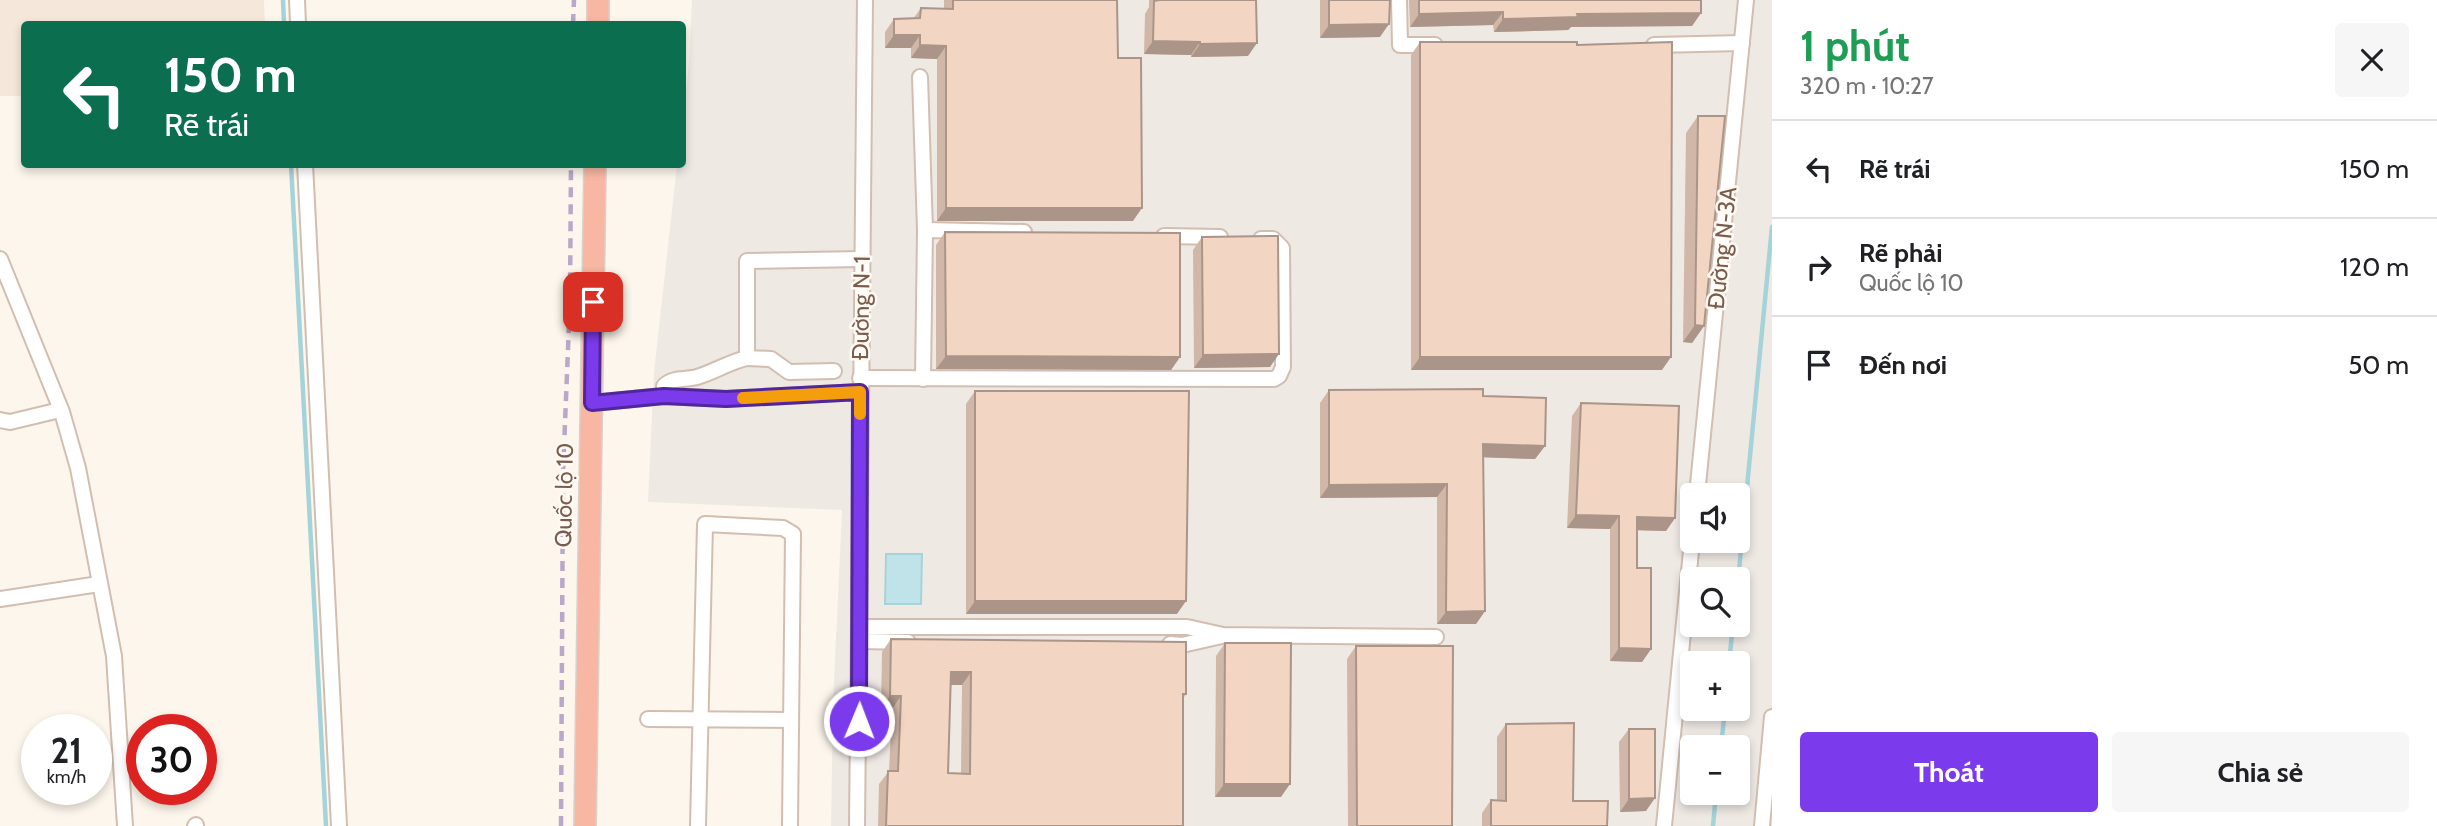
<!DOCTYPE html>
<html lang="vi">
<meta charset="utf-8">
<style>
:root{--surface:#fff;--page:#f6f6f6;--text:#202124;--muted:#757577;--line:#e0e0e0;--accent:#7c3aed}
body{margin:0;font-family:Cabin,sans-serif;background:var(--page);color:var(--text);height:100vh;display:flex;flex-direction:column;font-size:26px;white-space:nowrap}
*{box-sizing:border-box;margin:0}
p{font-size:23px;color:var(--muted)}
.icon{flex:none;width:38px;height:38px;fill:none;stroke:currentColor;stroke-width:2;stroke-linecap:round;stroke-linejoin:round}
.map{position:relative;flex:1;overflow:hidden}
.details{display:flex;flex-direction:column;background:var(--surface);width:665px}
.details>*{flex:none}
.banner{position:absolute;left:21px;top:21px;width:665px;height:147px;border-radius:7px;box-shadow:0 4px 10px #0003;background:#0b6e4f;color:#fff;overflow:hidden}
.controls{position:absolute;left:1680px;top:483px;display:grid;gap:14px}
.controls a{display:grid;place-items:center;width:70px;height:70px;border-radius:7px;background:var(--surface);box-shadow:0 4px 10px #0003;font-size:35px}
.speed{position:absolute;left:21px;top:714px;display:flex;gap:14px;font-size:35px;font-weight:700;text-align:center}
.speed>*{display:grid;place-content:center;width:91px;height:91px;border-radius:50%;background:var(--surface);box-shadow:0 4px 10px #0003;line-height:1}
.speed small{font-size:18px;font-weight:400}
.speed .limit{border:10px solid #d22;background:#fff;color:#111}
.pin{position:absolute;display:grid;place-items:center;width:60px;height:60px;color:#fff;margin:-30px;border-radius:14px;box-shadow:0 4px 10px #0006}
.me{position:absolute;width:77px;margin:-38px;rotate:1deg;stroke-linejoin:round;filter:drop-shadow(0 0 5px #0008)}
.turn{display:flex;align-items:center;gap:24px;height:147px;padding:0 28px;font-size:32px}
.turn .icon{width:91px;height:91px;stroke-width:2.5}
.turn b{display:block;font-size:49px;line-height:60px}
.round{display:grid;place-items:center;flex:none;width:74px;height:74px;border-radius:7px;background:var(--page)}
.head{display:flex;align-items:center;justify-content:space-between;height:119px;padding:0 28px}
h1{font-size:42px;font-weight:700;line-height:52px;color:#1e9e55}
.cta{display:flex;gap:14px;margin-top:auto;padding:14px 28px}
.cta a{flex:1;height:80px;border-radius:7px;background:var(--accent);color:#fff;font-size:28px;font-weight:700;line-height:80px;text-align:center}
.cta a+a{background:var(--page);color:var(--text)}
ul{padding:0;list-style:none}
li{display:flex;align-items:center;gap:21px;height:98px;padding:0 28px;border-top:2px solid var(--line)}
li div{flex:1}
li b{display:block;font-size:26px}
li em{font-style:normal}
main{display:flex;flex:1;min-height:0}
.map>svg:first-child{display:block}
.residential{fill:#f5e8da}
.industrial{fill:#efe9e4;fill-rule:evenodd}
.water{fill:#bfe3e8;stroke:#a5d3da;stroke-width:2}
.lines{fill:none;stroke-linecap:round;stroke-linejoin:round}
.stream{stroke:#a5d3da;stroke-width:4.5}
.minor-casing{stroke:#d1beb0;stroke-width:18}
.highway-casing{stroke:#dad1cd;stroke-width:24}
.minor{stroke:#fff;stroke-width:14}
.highway{stroke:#f7b7a3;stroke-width:21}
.rail{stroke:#b9a8c9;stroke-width:4.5;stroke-dasharray:10 7;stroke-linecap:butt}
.wall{fill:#d1b7a8;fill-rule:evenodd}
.shaded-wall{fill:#aa9588}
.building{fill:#f3d5c3;stroke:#aa9588;stroke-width:2;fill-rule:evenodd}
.route-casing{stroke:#51269a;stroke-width:18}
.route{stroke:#7c3aed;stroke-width:12}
.slow{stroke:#f59e0b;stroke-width:12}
.labels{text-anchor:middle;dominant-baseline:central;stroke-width:5;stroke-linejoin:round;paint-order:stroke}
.street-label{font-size:23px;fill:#7a5c4d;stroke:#fffaf3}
</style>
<main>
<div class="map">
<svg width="1772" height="826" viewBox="0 0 1772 826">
<rect width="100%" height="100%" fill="#fdf6ec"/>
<!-- residential -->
<path class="residential" d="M0,0H264L265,24H24V96H0Z"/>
<!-- industrial -->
<path class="industrial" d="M692,0H1772V826H831L833,702L842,510L648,502L654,372L677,165L682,164L683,120L689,63ZM1692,495H1738V541H1692ZM1692,579H1738V625H1692ZM1692,663H1738V709H1692ZM1692,747H1738V793H1692Z"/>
<!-- water -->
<path class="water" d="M886,554H922L921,604H885Z"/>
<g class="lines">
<!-- stream -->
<g class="stream">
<path d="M283,0L284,24"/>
<path d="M291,164L326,826"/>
<path d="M1738,581L1772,227"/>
<path d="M1729,663L1733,625"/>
<path d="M1721,747L1725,709"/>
<path d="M1713,826L1716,793"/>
</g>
<defs>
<g id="minor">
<path d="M297,0L298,24"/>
<path d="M1399,0L1400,45H1435"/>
<path d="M1654,45L1742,43"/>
<path d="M920,77L925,230L923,379"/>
<path d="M305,164L339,826"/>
<path d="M925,230L1024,232"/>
<path d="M1164,236L1220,237"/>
<path d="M0,259L62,412L78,468L114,656L125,826"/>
<path d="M834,371L789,372L771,359L747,358V261L862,259"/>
<path d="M860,378L1274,379L1279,376L1283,367L1282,248L1273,239H1261"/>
<path d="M664,396V386C673,377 686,380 697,377C714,372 729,362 747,358"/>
<path d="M592,403L664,396L726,399L860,392"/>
<path d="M0,420L10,422L60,410"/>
<path d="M1697,495L1746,0"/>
<path d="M0,599L99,584"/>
<path d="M860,627H1187L1223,635L1436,637"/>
<path d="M860,641L908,642"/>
<path d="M1170,644L1182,645L1222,636"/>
<path d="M648,719L791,720"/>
<path d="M195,826L196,825"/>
<path d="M698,826L705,524L783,528L793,534L790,826"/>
<path d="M857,826L865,0"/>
<path d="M1664,826L1692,541"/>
<path d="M1762,826L1772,717"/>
</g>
<g id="highway">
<path d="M598,24V0"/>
<path d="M585,826L595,164"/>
</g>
</defs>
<!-- minor casing -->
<use href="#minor" class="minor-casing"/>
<!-- highway casing -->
<use href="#highway" class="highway-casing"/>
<!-- minor -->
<use href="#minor" class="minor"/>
<!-- highway -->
<use href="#highway" class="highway"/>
<!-- rail -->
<g class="rail">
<path d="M573,24L574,0"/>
<path d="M561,826L563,473L570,299L571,164"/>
</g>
</g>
<!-- wall -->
<g class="wall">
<path d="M944,0H1117L1118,58L1133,221H937V59L911,58V48H885V32L894,19H913L921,8L944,9Z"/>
<path d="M1149,0H1256L1248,56L1191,57V55L1144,54L1145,14L1149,7Z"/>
<path d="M1320,0H1390L1380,37L1320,38Z"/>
<path d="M1409,0H1701V13L1692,26L1571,27L1568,30L1494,32L1493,25L1410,27Z"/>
<path d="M1420,42L1577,45L1662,370H1411V55Z"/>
<path d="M1698,116L1704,326L1692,343L1683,342L1686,133Z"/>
<path d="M945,232L1180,357L1171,370L936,369V245Z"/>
<path d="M1202,237L1270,367L1194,368L1193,250Z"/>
<path d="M1329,390L1483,396L1545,446L1535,459L1483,457L1485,611L1476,624H1437V497L1320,498V403Z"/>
<path d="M975,391L1177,614H966V404Z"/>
<path d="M1581,403L1675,518L1666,531L1637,530V568L1651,649L1642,662L1610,661V529L1567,528L1572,416Z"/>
<path d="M891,639L1186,694L1183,699V826H878L879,784L889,771L892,709H881L882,652ZM951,685H962L961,773H948Z"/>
<path d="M1225,643L1281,797H1215L1216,656Z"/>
<path d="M1356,646L1452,826H1348L1347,659Z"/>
<path d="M1506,724L1573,801L1607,826H1482V813L1491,800H1497V737Z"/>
<path d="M1629,729L1646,811L1620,812L1619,742Z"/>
</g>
<!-- shaded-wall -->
<g class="shaded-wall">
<path d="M1503,12L1493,25L1410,27L1419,14Z"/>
<path d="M1701,13L1692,26L1571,27L1568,30L1494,32L1503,19L1577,14Z"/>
<path d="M1389,24L1380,37L1320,38L1329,25Z"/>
<path d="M894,35H920L911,48H885Z"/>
<path d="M1153,41L1200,42L1191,55L1144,54Z"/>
<path d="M1257,43L1248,56L1191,57L1200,44Z"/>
<path d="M920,45L946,46L937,59L911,58Z"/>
<path d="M946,208H1142L1133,221H937Z"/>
<path d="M1695,325L1704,326L1692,343L1683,342Z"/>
<path d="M1279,354L1270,367L1194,368L1203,355Z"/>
<path d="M946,356L1180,357L1171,370L936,369Z"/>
<path d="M1420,357H1671L1662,370H1411Z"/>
<path d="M1483,444L1545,446L1535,459L1474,457Z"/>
<path d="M1447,484L1437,497L1320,498L1329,485Z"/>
<path d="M1576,515L1619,516L1610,529L1567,528Z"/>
<path d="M1637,517L1675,518L1666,531L1628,530Z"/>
<path d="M975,601H1186L1177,614H966Z"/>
<path d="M1485,611L1476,624H1437L1446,612Z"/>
<path d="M1619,648L1651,649L1642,662L1610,661Z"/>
<path d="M951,672H971L962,685H942Z"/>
<path d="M890,696H901L892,709H881Z"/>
<path d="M1224,784H1290L1281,797H1215Z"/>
<path d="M1655,798L1646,811L1620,812L1629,799Z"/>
</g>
<!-- building -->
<g class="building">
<path d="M953,0H1117L1118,58H1141L1142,208H946V46L920,45V35H894V19L920,18L921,8L953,9Z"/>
<path d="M1159,0H1256L1257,43L1200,44V42L1153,41L1154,1Z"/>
<path d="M1329,0H1390L1389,24L1329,25Z"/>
<path d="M1419,0H1701V13L1577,14L1578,17L1503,19V12L1419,14Z"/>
<path d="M1420,42H1577V45L1672,42L1671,357H1420Z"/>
<path d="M1698,116H1725L1704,326L1695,325Z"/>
<path d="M945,232L1180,233V357L946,356Z"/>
<path d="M1278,236L1279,354L1203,355L1202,237Z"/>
<path d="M1483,389V396L1546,398L1545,446L1483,444L1485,611L1446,612L1447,484L1329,485V390Z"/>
<path d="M975,391H1189L1186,601H975Z"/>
<path d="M1581,403L1679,406L1675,518L1637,517V568H1651V649L1619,648V516L1576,515Z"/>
<path d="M891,639L1186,642V694H1183V826H886L888,771H898L901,696H890ZM951,672H971L970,774L948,773Z"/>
<path d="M1225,643H1291L1290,784H1224Z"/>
<path d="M1356,646H1453L1452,826H1357Z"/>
<path d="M1574,723L1573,801H1608L1607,826H1491V800L1506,801V724Z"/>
<path d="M1629,729H1655V798L1629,799Z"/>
</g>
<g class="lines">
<defs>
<path id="route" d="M593,302L592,403L664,396L726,399L860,392L859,721"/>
</defs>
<!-- route casing -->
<use href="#route" class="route-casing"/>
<!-- route -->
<use href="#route" class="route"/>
<!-- slow -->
<path class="slow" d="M743,398L860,392V414"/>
</g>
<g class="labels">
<!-- street labels -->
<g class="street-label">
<text transform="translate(1722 248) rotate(-84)">Đường N-3A</text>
<text transform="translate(861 308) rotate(-89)">Đường N-1</text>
<text transform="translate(564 495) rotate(-89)">Quốc lộ 10</text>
</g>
</g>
</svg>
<div class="controls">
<a><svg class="icon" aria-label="sound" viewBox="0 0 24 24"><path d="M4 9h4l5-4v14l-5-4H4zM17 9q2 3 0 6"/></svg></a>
<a><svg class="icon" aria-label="search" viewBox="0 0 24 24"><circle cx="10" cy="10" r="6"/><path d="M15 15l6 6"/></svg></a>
<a>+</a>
<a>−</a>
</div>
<div class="speed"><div>21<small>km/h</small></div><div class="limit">30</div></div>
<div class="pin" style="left:593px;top:302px;background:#d93025"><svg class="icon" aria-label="arrive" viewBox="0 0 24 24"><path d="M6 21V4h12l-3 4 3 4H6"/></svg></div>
<svg class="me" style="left:859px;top:721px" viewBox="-20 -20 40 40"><circle r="17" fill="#7c3aed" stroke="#fff" stroke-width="3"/><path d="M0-11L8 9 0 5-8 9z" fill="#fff"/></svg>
<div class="banner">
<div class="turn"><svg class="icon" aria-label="left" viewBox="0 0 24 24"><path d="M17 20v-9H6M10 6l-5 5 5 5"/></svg><div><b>150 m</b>Rẽ trái</div></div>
</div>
</div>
<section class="details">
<div class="head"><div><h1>1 phút</h1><p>320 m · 10:27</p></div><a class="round"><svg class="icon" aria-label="close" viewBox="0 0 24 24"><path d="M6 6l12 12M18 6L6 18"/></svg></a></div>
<ul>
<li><svg class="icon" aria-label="left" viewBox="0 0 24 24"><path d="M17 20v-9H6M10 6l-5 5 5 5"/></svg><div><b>Rẽ trái</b></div><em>150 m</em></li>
<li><svg class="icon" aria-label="right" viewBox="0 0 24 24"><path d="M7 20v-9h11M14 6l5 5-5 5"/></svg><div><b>Rẽ phải</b><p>Quốc lộ 10</p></div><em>120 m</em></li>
<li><svg class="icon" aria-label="arrive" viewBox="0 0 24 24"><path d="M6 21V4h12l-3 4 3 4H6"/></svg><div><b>Đến nơi</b></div><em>50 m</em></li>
</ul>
<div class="cta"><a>Thoát</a><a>Chia sẻ</a></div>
</section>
</main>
